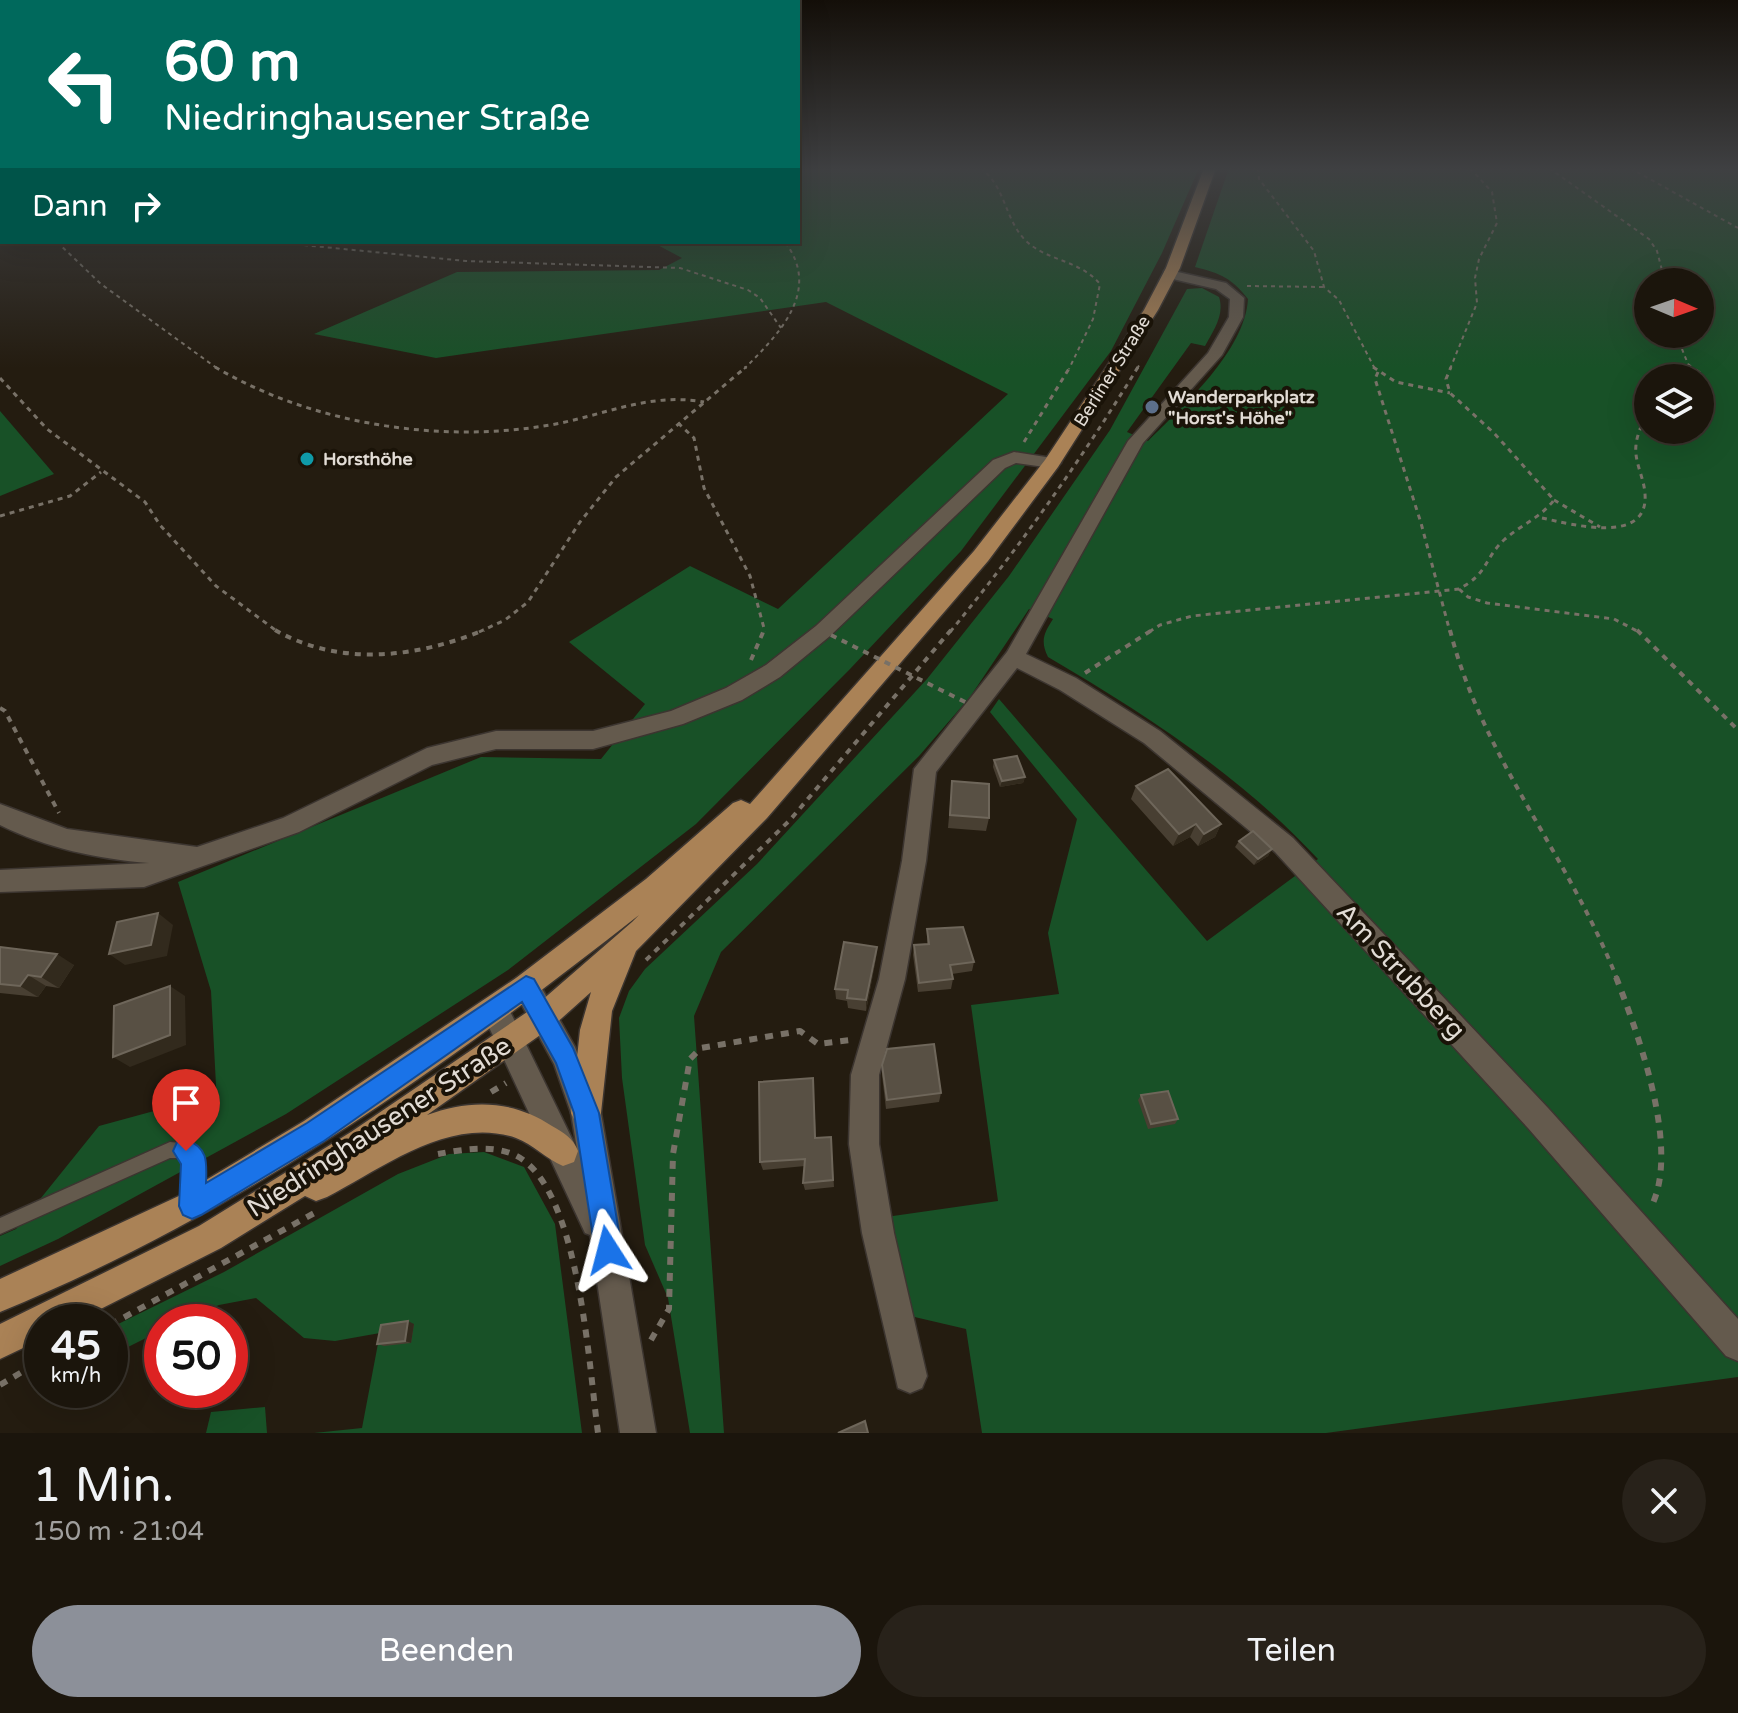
<!DOCTYPE html>
<html lang="de">
<meta charset="utf-8">
<style>
:root{--surface:#1b150c;--page:#28221a;--text:#f1f3f6;--muted:#a09f9d;--line:#39342d;--accent:#8c9099}
body{margin:0;font-family:"Varela Round",sans-serif;background:var(--page);color:var(--text);height:100vh;display:flex;flex-direction:column;font-size:30px;white-space:nowrap}
*{box-sizing:border-box;margin:0}
p{font-size:26px;color:var(--muted)}
.icon{flex:none;width:44px;height:44px;fill:none;stroke:currentColor;stroke-width:2;stroke-linecap:round;stroke-linejoin:round}
.map{position:relative;height:1433px;overflow:hidden}
.drawer{display:flex;flex-direction:column;background:var(--surface);flex:1}
.drawer>*{flex:none}
.banner{position:absolute;left:0px;top:0px;width:800px;height:244px;box-shadow:0 8px 32px #0002,0 0 0 2px var(--line);background:#00695c;color:#fff;overflow:hidden}
.needle{width:52px;rotate:92deg}
.buttons{position:absolute;left:1634px;top:268px;display:grid;gap:16px}
.buttons a{display:grid;place-items:center;width:80px;height:80px;border-radius:50%;background:var(--surface);box-shadow:0 8px 32px #0002,0 0 0 2px var(--line);font-size:40px}
.speed{position:absolute;left:24px;top:1304px;display:flex;gap:16px;font-size:40px;font-weight:700;text-align:center}
.speed>*{display:grid;place-content:center;width:104px;height:104px;border-radius:50%;background:var(--surface);box-shadow:0 8px 32px #0002,0 0 0 2px var(--line);line-height:1}
.speed small{font-size:20px;font-weight:400}
.speed .limit{border:12px solid #d22;background:#fff;color:#111}
.pin{position:absolute;display:grid;place-items:center;width:68px;height:68px;color:#fff;margin:-82px -34px;border-radius:50% 50% 50% 0;rotate:-45deg;box-shadow:0 0 8px #0007}
.pin .icon{rotate:45deg}
.me{position:absolute;width:88px;margin:-44px;rotate:351deg;stroke-linejoin:round;filter:drop-shadow(0 0 6px #0008)}
.turn{display:flex;align-items:center;gap:28px;height:168px;padding:0 32px;font-size:36px}
.turn .icon{width:104px;height:104px;stroke-width:2.5}
.turn b{display:block;font-size:56px;line-height:68px}
.then{display:flex;align-items:center;height:76px;padding:0 32px;background:#0003;gap:16px;font-size:30px}
.round{display:grid;place-items:center;flex:none;width:84px;height:84px;border-radius:42px;background:var(--page)}
.head{display:flex;align-items:center;justify-content:space-between;height:136px;padding:0 32px}
h1{font-size:48px;font-weight:600;line-height:60px}
.action{display:flex;gap:16px;margin-top:auto;padding:16px 32px}
.action a{flex:1;height:92px;border-radius:48px;background:var(--accent);color:#fff;font-size:32px;font-weight:600;line-height:92px;text-align:center}
.action a+a{background:var(--page);color:var(--text)}
.map>svg:first-child{display:block}
.green{fill:#185127;fill-rule:evenodd}
.lines{fill:none;stroke-linecap:round;stroke-linejoin:round}
.service-casing{stroke:#3c3530;stroke-width:3}
.minor-casing{stroke:#3c3530;stroke-width:3}
.secondary-casing{stroke:#3c3530;stroke-width:3}
.primary-casing{stroke:#3c3530;stroke-width:3}
.path-far3{stroke:#787167;stroke-width:2;stroke-dasharray:4 4;stroke-linecap:butt}
.path-far2{stroke:#787167;stroke-width:3;stroke-dasharray:5 5;stroke-linecap:butt}
.path-far1{stroke:#787167;stroke-width:4;stroke-dasharray:6 6;stroke-linecap:butt}
.path{stroke:#787167;stroke-width:6;stroke-dasharray:8 8;stroke-linecap:butt}
.service{fill:#645a4d;fill-rule:evenodd}
.minor{fill:#645a4d;fill-rule:evenodd}
.secondary{fill:#645a4d;fill-rule:evenodd}
.primary{fill:#aa8256;fill-rule:evenodd}
.path-bridge{stroke:#787167;stroke-width:4;stroke-dasharray:6 6;stroke-linecap:butt}
.wall{fill:#483f32}
.shaded-wall{fill:#322a1d}
.building{fill:#585044;stroke:#6e665a;stroke-width:2}
.route{fill:#1a73e8;stroke:#114b97;stroke-width:2}
.service-dot{fill:#5c6f8a;stroke:#1a1308;stroke-width:3}
.culture-dot{fill:#0f9aa8;stroke:#1a1308;stroke-width:3}
.labels{text-anchor:middle;dominant-baseline:central;stroke-width:8;stroke-linejoin:round;paint-order:stroke}
.far-street-label{font-size:18px;fill:#e2dcd5;stroke:#1a1308}
.far-poi-label{font-size:18px;font-weight:bold;fill:#e2dcd5;stroke:#1a1308;text-anchor:start}
.near-street-label{font-size:26px;fill:#e2dcd5;stroke:#1a1308}
</style>
<div class="map">
<svg width="1738" height="1433" viewBox="0 0 1738 1433">
<rect width="100%" height="100%" fill="#241c10"/>
<!-- green -->
<g class="green">
<path d="M839,168H1199L1162,253L1111,351L961,551L850,669L696,824L508,970L286,1114L58,1239L0,1266V1236L16,1229L99,1126L154,1111L217,1104L211,991L178,882L481,757L601,759L645,704L569,642L690,566L778,609L1008,394L826,302L436,358L314,334L457,272L659,270L682,258L652,242H798V171Z"/>
<path d="M1229,168H1738V1377L1326,1433H982L966,1329L906,1315L886,1217L998,1201L971,1005L1059,994L1048,933L1077,819L990,712L999,699L1207,941L1318,859C1241,776 1145,714 1048,657C1040,641 1044,633 1053,619L1029,609L970,697L919,756L721,952L694,1016L724,1433H690L668,1298L645,1245L622,1078L619,1018L629,991L645,969L757,864L927,679L1009,576L1110,430L1187,289L1202,288L1219,297C1225,315 1213,331 1205,346L1191,343L1127,432L1148,441C1183,406 1245,351 1248,299C1233,279 1220,273 1195,267ZM1648,282H1700V334H1648ZM1648,378H1700V430H1648Z"/>
<path d="M0,411L54,474L0,496Z"/>
<path d="M484,1152L524,1167L555,1224L582,1433H314L362,1428L380,1333L335,1341L304,1338L256,1298L219,1305L180,1322H162V1330L110,1356V1328L224,1272L398,1174L449,1154Z"/>
<path d="M265,1407L267,1433H206L211,1412Z"/>
</g>
<g class="lines">
<defs>
<path id="service" d="M170,1142C184,1143 196,1144 202,1158L200,1201L197,1206L192,1209L187,1206L184,1201L186,1161L183,1158H170L0,1234V1218Z"/>
<g id="minor">
<path d="M1169,270L1226,283L1244,298L1243,317L1222,355L1143,443L1026,654L1076,678L1160,731L1293,838L1548,1108L1738,1319V1361L1726,1356L1528,1128L1275,852L1144,743L1060,690L1017,668L936,772L926,861L905,979L879,1075V1144L894,1233L927,1376L922,1388L910,1393L898,1388L862,1233L849,1144L851,1075L879,979L902,861L914,769L1007,652L1128,441L1208,353L1229,317L1230,299L1216,289L1164,277V271Z"/>
<path d="M1014,452L1052,458L1061,463L1052,468L1016,463L1005,468L830,636L780,677L742,700L683,724L593,749H496L432,765L299,832L144,887L0,892V870L149,863C98,859 46,848 0,825V804L67,829L197,847L283,818L427,748L496,731H593L671,711L726,688L766,665L816,626L993,460Z"/>
</g>
<path id="secondary" d="M526,974L536,978L575,1047L601,1113L656,1433H620L590,1235L585,1233L481,1010L485,1001L495,997L505,1001L577,1149L571,1113L554,1064L512,987L516,978Z"/>
<path id="primary" d="M1204,168H1216L1180,268L1158,310L1058,467L988,561L767,818L636,951L612,1011L601,1113L596,1123L586,1128L576,1123L571,1113L580,1030L591,992L553,1026L427,1115C470,1099 513,1100 552,1126C564,1133 573,1138 578,1151L574,1162L563,1166C546,1159 533,1144 516,1138C450,1115 381,1169 327,1197L316,1201L305,1196L221,1248L75,1322H42V1339L0,1359V1324L199,1226L351,1132L533,1008L632,922L639,915C439,1072 236,1215 0,1312V1279L181,1195L304,1121L516,978L646,879L733,803L741,800L750,804L974,551L1045,460L1144,310L1166,268Z"/>
</defs>
<!-- service casing -->
<use href="#service" class="service-casing"/>
<!-- minor casing -->
<use href="#minor" class="minor-casing"/>
<!-- secondary casing -->
<use href="#secondary" class="secondary-casing"/>
<!-- primary casing -->
<use href="#primary" class="primary-casing"/>
<!-- path-far3 -->
<g class="path-far3">
<path d="M980,168C1006,186 1004,219 1026,241C1047,261 1080,260 1100,284L1093,319L1069,369"/>
<path d="M1258,168L1259,179L1314,251L1324,287L1339,300L1375,369"/>
<path d="M1549,168L1649,239L1657,251L1665,282"/>
<path d="M1630,168L1738,228"/>
<path d="M57,242L101,284L218,369"/>
<path d="M272,242L466,261L680,268L748,290L760,298L781,328"/>
<path d="M1247,286L1324,287"/>
<path d="M1676,334L1688,364L1694,369"/>
<path d="M744,369C779,334 822,291 785,242"/>
<path d="M1137,369L1141,362"/>
<path d="M1450,369L1477,303L1475,278L1479,259L1497,223L1492,192L1470,168"/>
</g>
<!-- path-far2 -->
<g class="path-far2">
<path d="M215,367C312,424 439,444 550,425C603,416 648,392 704,402"/>
<path d="M1373,367L1396,382L1450,393"/>
<path d="M1378,372L1375,379L1421,523L1450,632"/>
<path d="M0,378L47,429L145,502L160,525L216,586L278,632"/>
<path d="M1683,378L1701,374L1692,367"/>
<path d="M678,423L694,438L704,488L750,576L765,632"/>
<path d="M1024,442L1070,367"/>
<path d="M1554,500L1600,527"/>
<path d="M0,516L70,496L101,472"/>
<path d="M1542,518C1570,524 1649,546 1645,494C1644,477 1634,462 1636,445C1637,433 1644,421 1648,410"/>
<path d="M1459,589L1468,597L1487,603L1614,619L1639,632"/>
<path d="M479,632L505,620L528,602L580,522L616,477L746,367"/>
<path d="M950,632C1019,548 1081,460 1138,367"/>
<path d="M1149,632L1160,625L1192,616L1459,589C1489,573 1484,558 1505,539C1521,525 1540,518 1554,500L1494,433L1450,393L1446,379L1451,367"/>
</g>
<!-- path-far1 -->
<g class="path-far1">
<path d="M275,630C340,667 416,658 484,630"/>
<path d="M1450,630C1482,757 1570,858 1617,979"/>
<path d="M1637,630L1738,730"/>
<path d="M751,660L764,630"/>
<path d="M1085,673L1152,630"/>
<path d="M0,708L5,711L59,813"/>
<path d="M646,960L790,820L951,630"/>
</g>
<!-- path -->
<g class="path">
<path d="M1616,977C1638,1034 1681,1149 1651,1207"/>
<path d="M491,1092L506,1083"/>
<path d="M438,1154C466,1149 503,1142 527,1163C580,1208 589,1366 598,1433"/>
<path d="M110,1325L318,1211"/>
<path d="M651,1340L669,1309L673,1154L690,1059L701,1048L800,1031L818,1044L851,1040"/>
<path d="M0,1385L42,1360"/>
</g>
<!-- service -->
<use href="#service" class="service"/>
<!-- minor -->
<use href="#minor" class="minor"/>
<!-- secondary -->
<use href="#secondary" class="secondary"/>
<!-- primary -->
<use href="#primary" class="primary"/>
<!-- path-bridge -->
<path class="path-bridge" d="M831,635L967,703"/>
</g>
<!-- wall -->
<g class="wall">
<path d="M994,760L1025,777L1023,783L1000,787L993,767Z"/>
<path d="M952,781L989,818L986,831L948,828Z"/>
<path d="M1136,786L1221,824L1215,837L1198,846L1190,837L1173,846L1131,799Z"/>
<path d="M1239,841L1272,849L1268,856L1254,865L1235,847Z"/>
<path d="M927,929L974,962L972,971L952,974L953,979L951,989L918,992L913,955L914,945L927,944Z"/>
<path d="M0,947L74,965L59,988L46,986L38,997L0,993Z"/>
<path d="M877,947L876,958L866,1011L848,1008L847,1001L836,999L835,989Z"/>
<path d="M882,1065L941,1093L939,1102L886,1109L882,1075Z"/>
<path d="M813,1078L816,1138L831,1137L834,1187L805,1190L803,1183L805,1166L763,1170L760,1162Z"/>
<path d="M1141,1095L1178,1119L1175,1124L1148,1129L1138,1100Z"/>
<path d="M414,1324L411,1343L384,1346L377,1344Z"/>
</g>
<!-- shaded-wall -->
<g class="shaded-wall">
<path d="M1025,777L1023,783L1000,787L1002,781Z"/>
<path d="M1196,824L1190,837L1173,846L1179,834Z"/>
<path d="M1221,824L1215,837L1198,846L1204,834Z"/>
<path d="M1272,849L1268,856L1254,865L1258,859Z"/>
<path d="M158,913L173,925L167,956L125,965L109,954Z"/>
<path d="M877,947L876,958L866,1011V1000Z"/>
<path d="M57,954L74,965L59,988L41,977Z"/>
<path d="M28,975L46,986L38,997L20,986Z"/>
<path d="M170,986L185,996L186,1045L130,1067L113,1057Z"/>
<path d="M408,1321L414,1324L411,1343L405,1341Z"/>
</g>
<!-- building -->
<g class="building">
<path d="M1017,756L1025,777L1002,781L994,760Z"/>
<path d="M1168,769L1221,824L1204,834L1196,824L1179,834L1136,786Z"/>
<path d="M952,781L989,784V818L950,815Z"/>
<path d="M1253,831L1272,849L1258,859L1239,841Z"/>
<path d="M158,913L151,945L109,954L117,922Z"/>
<path d="M963,927L974,962L950,965L953,979L919,983L914,945L929,944L927,929Z"/>
<path d="M844,942L877,947L866,1000L847,998L848,990L835,989Z"/>
<path d="M0,947L57,954L41,977L28,975L20,986L0,984Z"/>
<path d="M170,986V1035L113,1057L114,1006Z"/>
<path d="M934,1044L941,1093L887,1100L882,1065L887,1049Z"/>
<path d="M813,1078L815,1138L831,1137L833,1180L803,1183L805,1159L760,1162L759,1082Z"/>
<path d="M1168,1091L1178,1119L1151,1124L1141,1095Z"/>
<path d="M408,1321L405,1341L377,1344L381,1325Z"/>
<path d="M865,1421L868,1433H838Z"/>
</g>
<!-- sky -->
<linearGradient id="sky" x2="0" y2="1"><stop stop-color="#140f09"/><stop offset="0.46" stop-color="#3f4042"/><stop offset="1" stop-color="#3f4042" stop-opacity="0"/></linearGradient>
<rect width="1738" height="368" fill="url(#sky)"/>
<!-- route -->
<path class="route" d="M526,976L534,979L573,1048L599,1113L622,1250L618,1259L608,1263L599,1259L595,1250L574,1113L556,1063L522,1002L324,1141L201,1215L192,1219L183,1215L179,1206L181,1164L173,1151L177,1142L186,1139C208,1148 207,1161 206,1183L307,1123Z"/>
<!-- markers -->
<circle class="service-dot" cx="1152" cy="407" r="8"/>
<circle class="culture-dot" cx="307" cy="459" r="8"/>
<g class="labels">
<!-- far-street labels -->
<g class="far-street-label">
<text transform="translate(1112 371) rotate(-58)">Berliner Straße</text>
</g>
<!-- far-poi labels -->
<g class="far-poi-label">
<text x="1168" y="397">Wanderparkplatz<tspan x="1168" dy="21">"Horst's Höhe"</tspan></text>
<text x="323" y="459">Horsthöhe</text>
</g>
<!-- near-street labels -->
<g class="near-street-label">
<text transform="translate(1401 971) rotate(47)">Am Strubberg</text>
<text transform="translate(379 1127) rotate(-33)">Niedringhausener Straße</text>
</g>
</g>
</svg>
<div class="buttons">
<a><svg class="needle" viewBox="-14 -14 28 28"><path d="M0-13l5 13h-10z" fill="#e53935"/><path d="M0 13l5-13h-10z" fill="#a09f9d"/></svg></a>
<a><svg class="icon" aria-label="layers" viewBox="0 0 24 24"><path d="M12 4l9 5-9 5-9-5zM3 14l9 5 9-5"/></svg></a>
</div>
<div class="speed"><div>45<small>km/h</small></div><div class="limit">50</div></div>
<div class="pin" style="left:186px;top:1151px;background:#d93025"><svg class="icon" aria-label="arrive" viewBox="0 0 24 24"><path d="M6 21V4h12l-3 4 3 4H6"/></svg></div>
<svg class="me" style="left:608px;top:1250px" viewBox="-20 -20 40 40"><path d="M0-17L14 15 0 8-14 15z" fill="#1a73e8" stroke="#fff" stroke-width="4"/></svg>
<div class="banner">
<div class="turn"><svg class="icon" aria-label="left" viewBox="0 0 24 24"><path d="M17 20v-9H6M10 6l-5 5 5 5"/></svg><div><b>60 m</b>Niedringhausener Straße</div></div>
<div class="then">Dann<svg class="icon" aria-label="right" viewBox="0 0 24 24"><path d="M7 20v-9h11M14 6l5 5-5 5"/></svg></div>
</div>
</div>
<section class="drawer">
<div class="head"><div><h1>1 Min.</h1><p>150 m · 21:04</p></div><a class="round"><svg class="icon" aria-label="close" viewBox="0 0 24 24"><path d="M6 6l12 12M18 6L6 18"/></svg></a></div>
<div class="action"><a>Beenden</a><a>Teilen</a></div>
</section>
